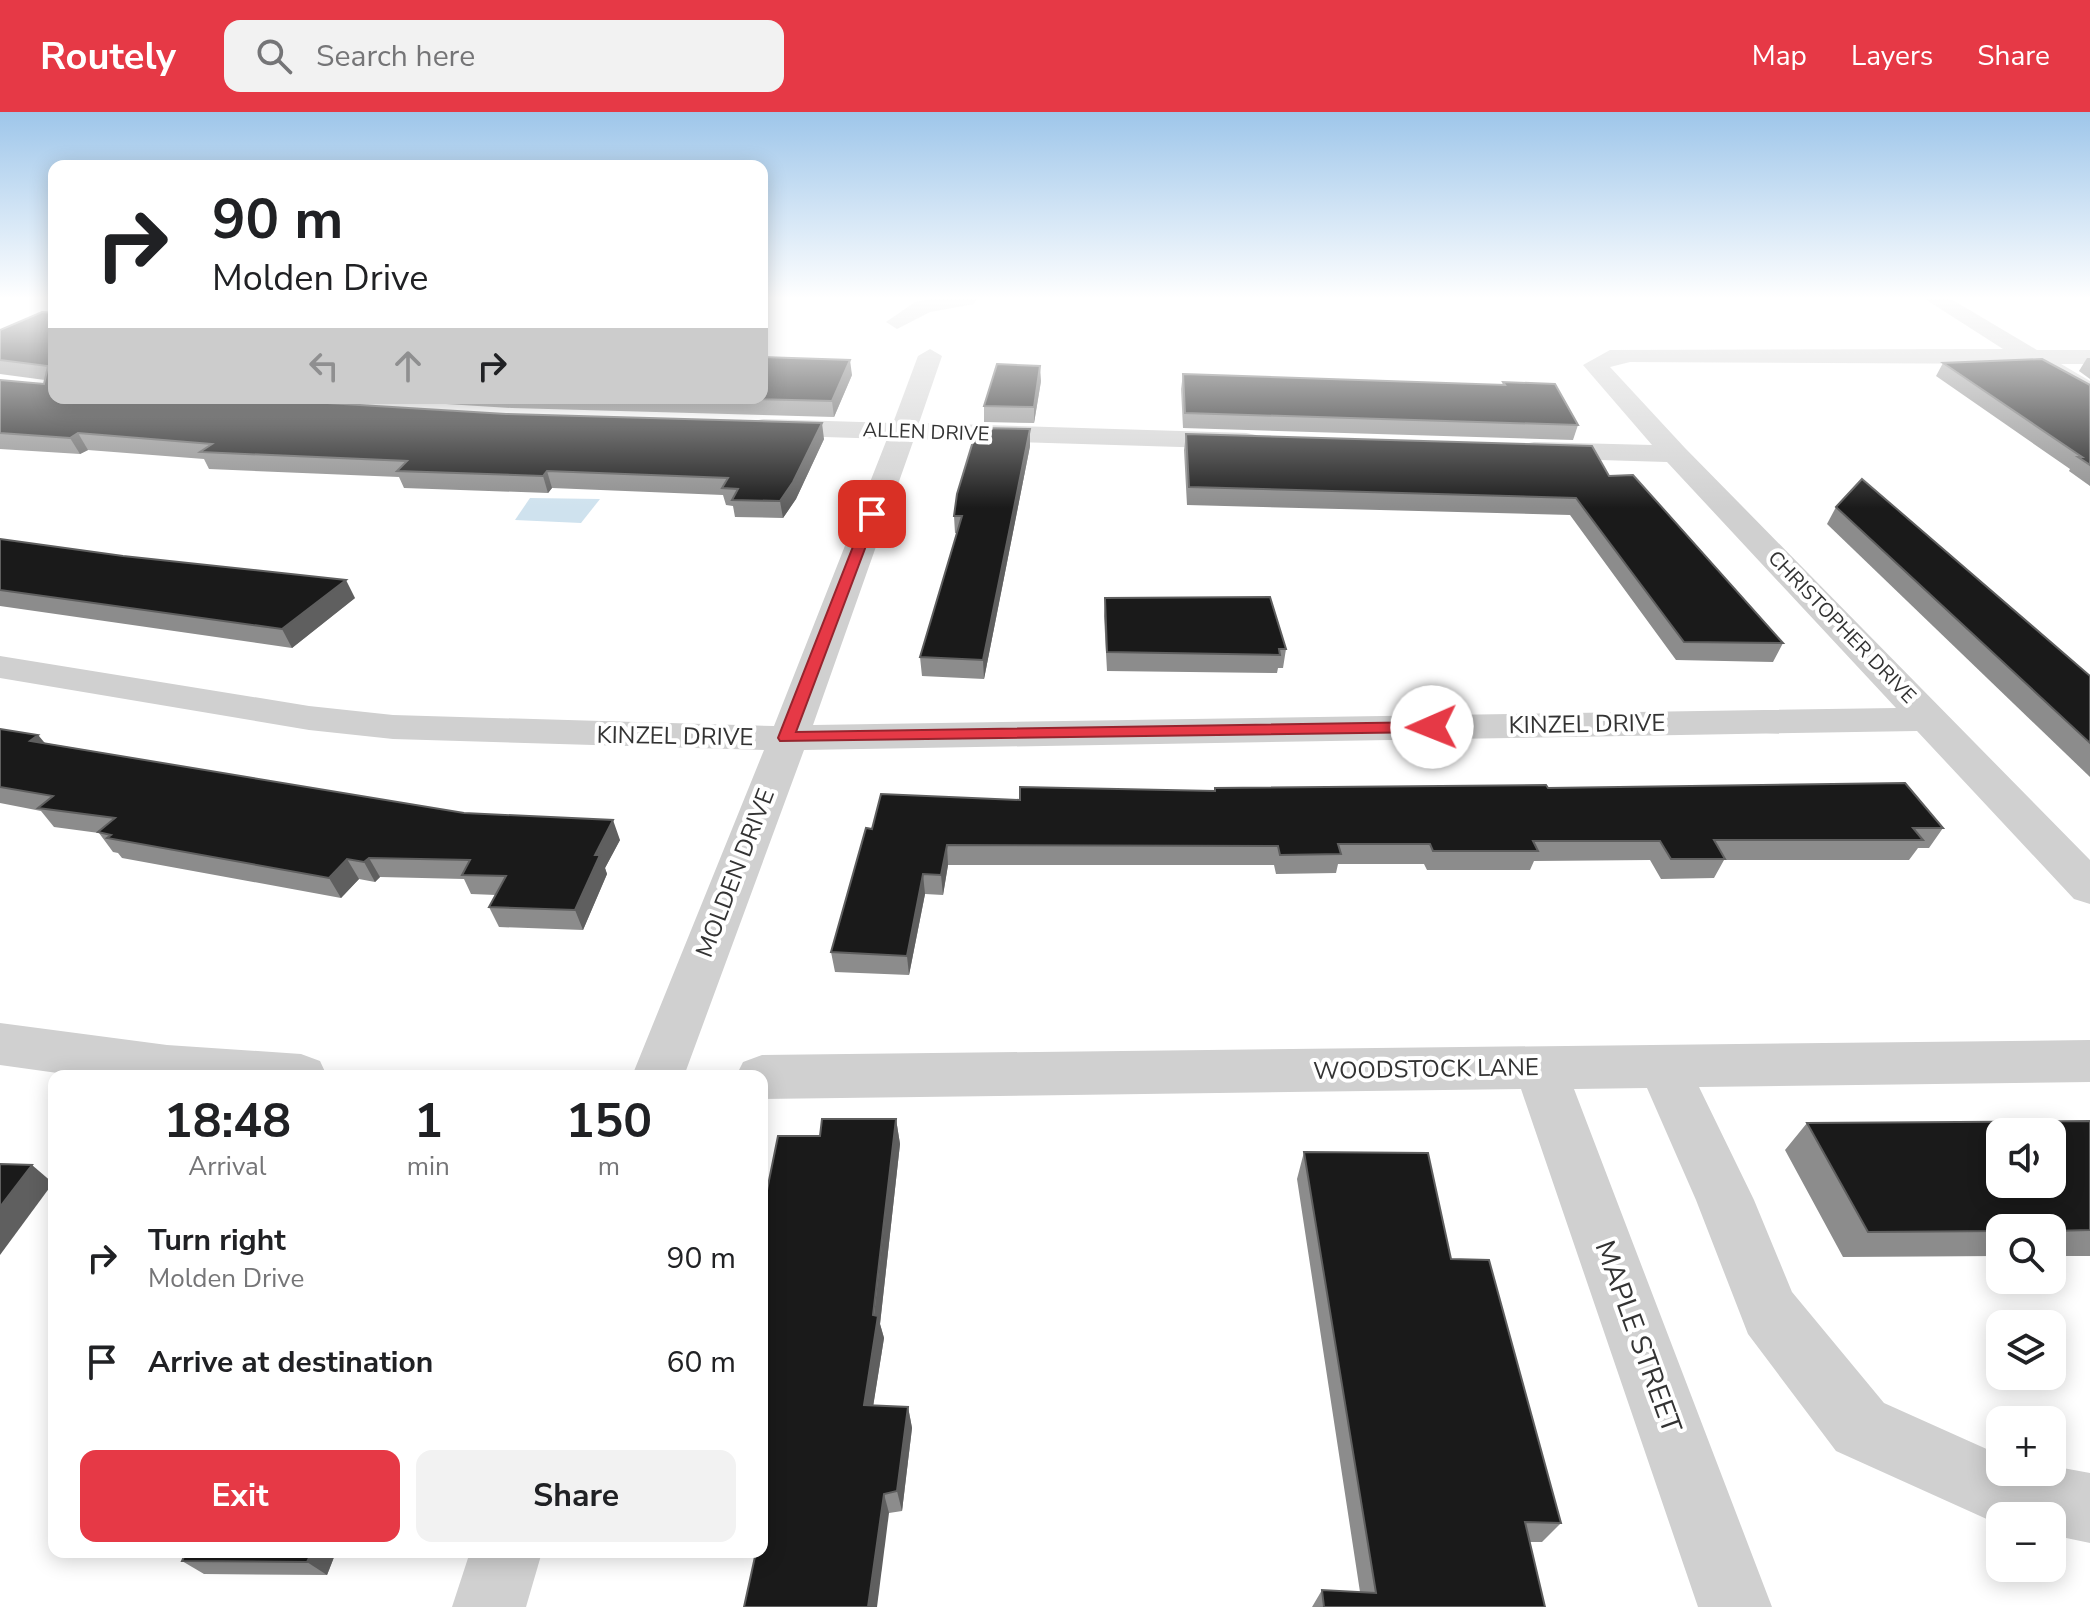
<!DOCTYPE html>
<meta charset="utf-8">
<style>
:root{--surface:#fff;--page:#f2f2f2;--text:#202124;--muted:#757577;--accent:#e63946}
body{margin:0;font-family:"Nunito Sans",sans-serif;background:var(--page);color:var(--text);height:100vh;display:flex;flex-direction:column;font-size:30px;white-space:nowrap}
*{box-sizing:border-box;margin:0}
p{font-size:26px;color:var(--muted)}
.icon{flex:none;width:44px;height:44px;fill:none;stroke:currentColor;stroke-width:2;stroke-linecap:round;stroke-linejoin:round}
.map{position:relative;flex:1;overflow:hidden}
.sheet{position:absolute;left:48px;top:958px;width:720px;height:488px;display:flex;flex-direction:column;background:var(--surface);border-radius:16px;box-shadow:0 4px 20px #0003}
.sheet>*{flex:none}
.top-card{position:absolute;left:48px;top:48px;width:720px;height:244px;border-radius:16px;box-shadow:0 4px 20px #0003;background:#fff;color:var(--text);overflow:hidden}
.controls{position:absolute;left:1986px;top:1006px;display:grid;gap:16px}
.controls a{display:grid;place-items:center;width:80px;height:80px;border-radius:16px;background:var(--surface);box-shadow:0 4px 20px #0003;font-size:40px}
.pin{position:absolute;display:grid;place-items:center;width:68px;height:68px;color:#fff;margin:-34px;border-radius:16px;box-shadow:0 4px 12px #0006}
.me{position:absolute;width:88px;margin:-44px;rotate:269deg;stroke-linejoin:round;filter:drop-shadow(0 0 6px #0008)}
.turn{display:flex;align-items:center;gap:28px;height:168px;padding:0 32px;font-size:36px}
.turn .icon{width:104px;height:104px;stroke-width:2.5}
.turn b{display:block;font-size:56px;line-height:68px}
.lanes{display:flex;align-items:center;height:76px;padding:0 32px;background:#0003;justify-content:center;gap:40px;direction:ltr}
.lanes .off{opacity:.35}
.eta{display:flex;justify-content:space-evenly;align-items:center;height:136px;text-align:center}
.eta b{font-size:48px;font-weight:700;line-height:56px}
.action{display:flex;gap:16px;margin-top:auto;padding:16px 32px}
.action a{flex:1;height:92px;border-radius:16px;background:var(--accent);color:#fff;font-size:32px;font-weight:700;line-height:92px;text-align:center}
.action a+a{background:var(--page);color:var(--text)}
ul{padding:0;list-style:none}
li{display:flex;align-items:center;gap:24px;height:104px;padding:0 32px}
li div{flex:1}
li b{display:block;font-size:30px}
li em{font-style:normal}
header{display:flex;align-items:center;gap:48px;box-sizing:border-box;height:112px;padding:0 40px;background:var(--accent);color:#fff}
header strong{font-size:38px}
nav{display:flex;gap:44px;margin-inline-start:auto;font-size:28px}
.search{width:560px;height:72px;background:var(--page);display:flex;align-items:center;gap:20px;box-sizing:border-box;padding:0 28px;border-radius:16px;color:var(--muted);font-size:30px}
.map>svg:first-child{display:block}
.water{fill:#cfe2ee}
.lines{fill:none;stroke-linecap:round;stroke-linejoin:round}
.minor{fill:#d0d0d0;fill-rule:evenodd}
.wall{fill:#8c8c8c}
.shaded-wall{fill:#5f5f5f}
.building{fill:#1a1a1a;stroke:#5f5f5f;stroke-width:2;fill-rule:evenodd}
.route{fill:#e63946;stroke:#96252e;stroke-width:2}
.labels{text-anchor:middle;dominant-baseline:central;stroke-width:8;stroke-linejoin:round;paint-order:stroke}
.far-street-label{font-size:20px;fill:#333;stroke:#fff}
.street-label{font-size:24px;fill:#333;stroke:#fff}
.near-street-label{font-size:28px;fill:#333;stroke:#fff}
</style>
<header>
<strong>Routely</strong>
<div class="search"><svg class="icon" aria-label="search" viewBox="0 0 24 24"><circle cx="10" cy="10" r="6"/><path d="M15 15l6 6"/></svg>Search here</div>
<nav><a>Map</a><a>Layers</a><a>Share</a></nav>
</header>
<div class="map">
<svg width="2090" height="1495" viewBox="0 0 2090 1495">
<rect width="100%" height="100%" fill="#fff"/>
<!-- water -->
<path class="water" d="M530,386L600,387L581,411L515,408Z"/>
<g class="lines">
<!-- minor -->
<g class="minor">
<path d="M931,187H977L974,192L930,200L897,217L886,210L915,190Z"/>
<path d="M1925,187H1951L2037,238H2090V252H2061L2090,269V288L2027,252L1630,250L1610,255L1685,336L2090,748V792L2074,787L1917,619L804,638L684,964H632L764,638L393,627L309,618L0,566V544L309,594L393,603L774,614L887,327L763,323L754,321L750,315L754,309L763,307L893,311L918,244L930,237L942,244L919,311L1246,321L1256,323L1260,329L1256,335L1246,337L914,327L813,613L1896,596L1667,350L1534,346L1524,344L1520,338L1524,332L1534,330L1652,333L1583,253L1610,238L2003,237Z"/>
<path d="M0,911L167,933L301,942L320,949L327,964H79L0,953Z"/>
<path d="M2090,928V970L1699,975L1754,1088L1792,1180L1884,1291L2000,1343V1360H2052V1354L2090,1361V1431L2052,1423V1404H2000V1413L1836,1339L1748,1222L1696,1088L1647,976L1574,977L1772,1495H1698L1521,977L762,987V964H736L743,950L762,943Z"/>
<path d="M470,1440H542L526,1495H452Z"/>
</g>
</g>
<!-- wall -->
<g class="wall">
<path d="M42,200L54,286L824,327L796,387L783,406L735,405L733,394L726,393L723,383L552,376L548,381L404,376L399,365L209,357L204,347L88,338L80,342L0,337V268L44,272L45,268L0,262V218Z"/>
<path d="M2087,246H2090V267L2079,259Z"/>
<path d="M1943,251L2090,273V374L2069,359L2070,357L1936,264Z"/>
<path d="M1183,262L1502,273L1503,270L1578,313L1573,328L1183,316L1181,277Z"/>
<path d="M852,263L834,305L512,296L350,286H762Z"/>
<path d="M1041,269L1034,311L984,310V294Z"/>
<path d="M1186,322L1609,364L1783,531L1773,550L1676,548L1570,403L1187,393L1184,338Z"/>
<path d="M1030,334L984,567L922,564L920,545L957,421H955L954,404Z"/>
<path d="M1836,395L2090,564V665L1827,412Z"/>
<path d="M0,427L355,486L292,536L0,494Z"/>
<path d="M1105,486L1286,537L1283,556H1278L1277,561L1107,559L1104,504Z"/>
<path d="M0,617L38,623L45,631L620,728L605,756L607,762L583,818L499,815L489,795L496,783L471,782L464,767L380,765L375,770L359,767L341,786L122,746L118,741L113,740L99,721L54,715L41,699L0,691Z"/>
<path d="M1215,676H1548L1943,716L1929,736H1918L1909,748H1724L1714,766L1661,767L1650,748L1534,749L1530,758H1427L1424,752H1338L1336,761L1276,762L1274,753H948L943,783L925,782L909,863L835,860L831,840L872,717L1020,688L1214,679Z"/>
<path d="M896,1007L900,1032L880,1212L884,1226L873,1294L908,1295L912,1316L902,1399L889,1401L762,1440V1103L820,1024Z"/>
<path d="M2090,1009V1144H2052V1116H2000V1144L1843,1145L1785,1038L1807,1011Z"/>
<path d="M1304,1040L1451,1147L1561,1411L1542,1430H1530L1545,1495H1312L1322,1478L1360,1480L1297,1067Z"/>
<path d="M336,1440L327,1463L204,1462L182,1449Z"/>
</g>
<!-- shaded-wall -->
<g class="shaded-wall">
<path d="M850,248L852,263L834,305L832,289Z"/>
<path d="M1040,254L1041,269L1034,311V295Z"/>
<path d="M822,311L824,327L796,387L783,406L780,389Z"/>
<path d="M1030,317V334L984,567L983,548Z"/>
<path d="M78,321L88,338L80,342L70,326Z"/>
<path d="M547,359L552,376L548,381L543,364Z"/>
<path d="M346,468L355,486L292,536L282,517Z"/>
<path d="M38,623L53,642L30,629Z"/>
<path d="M613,708L620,728L605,756L607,762L583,818L575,798L595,743Z"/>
<path d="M947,733L948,753L943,783L941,763Z"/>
<path d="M369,746L380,765L375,770L364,750Z"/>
<path d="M347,747L359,767L341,786L329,766Z"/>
<path d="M923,762L925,782L909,863L907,844Z"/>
<path d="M896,1007L900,1032L880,1212L884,1226L870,1314L864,1293Z"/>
<path d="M32,1053L53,1071L0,1143V1095Z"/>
<path d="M908,1295L912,1316L902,1399L897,1379Z"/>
<path d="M884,1382L889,1401L877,1495H868Z"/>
<path d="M312,1440H336L327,1463L307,1450Z"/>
</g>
<!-- building -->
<g class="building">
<path d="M42,200L54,201V286H247L506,302L822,311L793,370L780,389L732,388L738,377L722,376L728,366L547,359L543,364L397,359L407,349L200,340L212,332L78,321L70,326L0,321V268L44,272L48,254L0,248V218Z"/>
<path d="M762,245L850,248L832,289L713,286H762Z"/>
<path d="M2042,247L2090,273V353L2078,345H2082L1943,251Z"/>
<path d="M997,252L1040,254L1034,295L984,294Z"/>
<path d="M1183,262L1505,273L1503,270L1555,272L1578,313L1185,301Z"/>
<path d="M977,316L1030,317L983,548L920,545L962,404H954L957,382Z"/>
<path d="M1186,322L1592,334L1609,364L1633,363L1783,531L1684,530L1576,386L1189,375Z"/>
<path d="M1862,367L2090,564V631L1836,395Z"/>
<path d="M0,427L123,444L346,468L282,517L0,478Z"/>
<path d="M1270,485L1286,537H1279L1280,543L1107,540L1105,486Z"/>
<path d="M0,617L38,623L30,629L464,701L613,708L595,743H600L575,798L489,795L506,764L462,763L470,748L369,746L364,750L347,747L329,766L107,726L111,723L98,720L115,706L38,696L53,684L0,675Z"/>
<path d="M1905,671L1943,716H1913L1923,728H1714L1725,747H1671L1660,729H1533L1538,739H1433L1430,732H1338L1341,742L1280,743L1278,734L947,733L941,763L923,762L907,844L831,840L866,716L872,717L881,682L1020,688V675L1215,679V676L1546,673L1548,676Z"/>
<path d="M822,1007H896L873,1203L878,1204L864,1293L908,1295L897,1379L884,1382L868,1495H744L756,1440H762V1409L766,1389H762V1103L778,1024H820Z"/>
<path d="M2090,1009V1118L2052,1119V1116H2000V1119L1868,1120L1807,1011ZM2000,1020H2052V1072H2000Z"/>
<path d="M1304,1040L1428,1041L1451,1147L1489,1148L1561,1411L1525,1410L1545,1495H1324L1322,1478L1376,1481Z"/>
<path d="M0,1052L32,1053L0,1095Z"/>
<path d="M186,1440H312L307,1450L182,1449Z"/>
</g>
<!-- sky -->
<linearGradient id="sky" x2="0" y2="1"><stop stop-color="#9ec6ea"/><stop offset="0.47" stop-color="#fff"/><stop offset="1" stop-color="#fff" stop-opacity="0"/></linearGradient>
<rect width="2090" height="396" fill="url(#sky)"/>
<!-- route -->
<path class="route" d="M867,399L878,402L796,620L1432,610L1440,615L1432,620L780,629L778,626Z"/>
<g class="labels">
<!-- far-street labels -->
<g class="far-street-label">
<text transform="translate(926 320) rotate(2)">ALLEN DRIVE</text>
<text transform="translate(1842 515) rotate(46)">CHRISTOPHER DRIVE</text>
</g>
<!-- street labels -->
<g class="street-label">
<text transform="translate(1587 612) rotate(-1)">KINZEL DRIVE</text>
<text transform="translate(675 624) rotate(1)">KINZEL DRIVE</text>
<text transform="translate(735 761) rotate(-69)">MOLDEN DRIVE</text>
<text transform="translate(1426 957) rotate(-1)">WOODSTOCK LANE</text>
</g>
<!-- near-street labels -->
<g class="near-street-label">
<text transform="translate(1638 1225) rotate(70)">MAPLE STREET</text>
</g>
</g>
</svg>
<div class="controls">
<a><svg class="icon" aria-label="sound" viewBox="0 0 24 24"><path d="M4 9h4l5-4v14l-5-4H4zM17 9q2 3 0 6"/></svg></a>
<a><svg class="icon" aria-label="search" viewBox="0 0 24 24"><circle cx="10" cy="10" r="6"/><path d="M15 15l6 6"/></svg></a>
<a><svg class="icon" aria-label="layers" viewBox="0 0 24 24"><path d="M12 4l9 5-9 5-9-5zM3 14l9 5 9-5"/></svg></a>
<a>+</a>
<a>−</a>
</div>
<div class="pin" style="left:872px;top:402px;background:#d93025"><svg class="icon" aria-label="arrive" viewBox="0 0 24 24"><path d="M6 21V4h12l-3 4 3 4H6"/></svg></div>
<svg class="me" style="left:1432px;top:615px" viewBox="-20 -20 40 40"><circle r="19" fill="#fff"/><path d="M0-13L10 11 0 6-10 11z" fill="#e63946"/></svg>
<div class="top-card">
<div class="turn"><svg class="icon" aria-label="right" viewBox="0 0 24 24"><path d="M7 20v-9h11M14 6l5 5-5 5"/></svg><div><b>90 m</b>Molden Drive</div></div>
<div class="lanes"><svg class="icon off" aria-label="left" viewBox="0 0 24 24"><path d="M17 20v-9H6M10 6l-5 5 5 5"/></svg><svg class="icon off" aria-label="ahead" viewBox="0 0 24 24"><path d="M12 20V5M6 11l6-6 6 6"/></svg><svg class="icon" aria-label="right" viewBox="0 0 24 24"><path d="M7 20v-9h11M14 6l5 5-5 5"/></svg></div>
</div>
<section class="sheet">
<div class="eta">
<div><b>18:48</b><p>Arrival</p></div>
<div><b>1</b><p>min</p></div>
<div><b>150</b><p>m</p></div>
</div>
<ul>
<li><svg class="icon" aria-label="right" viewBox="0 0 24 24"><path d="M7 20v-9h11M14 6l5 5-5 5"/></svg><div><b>Turn right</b><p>Molden Drive</p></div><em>90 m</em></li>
<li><svg class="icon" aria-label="arrive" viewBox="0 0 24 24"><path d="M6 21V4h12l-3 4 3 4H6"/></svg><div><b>Arrive at destination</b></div><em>60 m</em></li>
</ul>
<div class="action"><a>Exit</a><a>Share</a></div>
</section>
</div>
